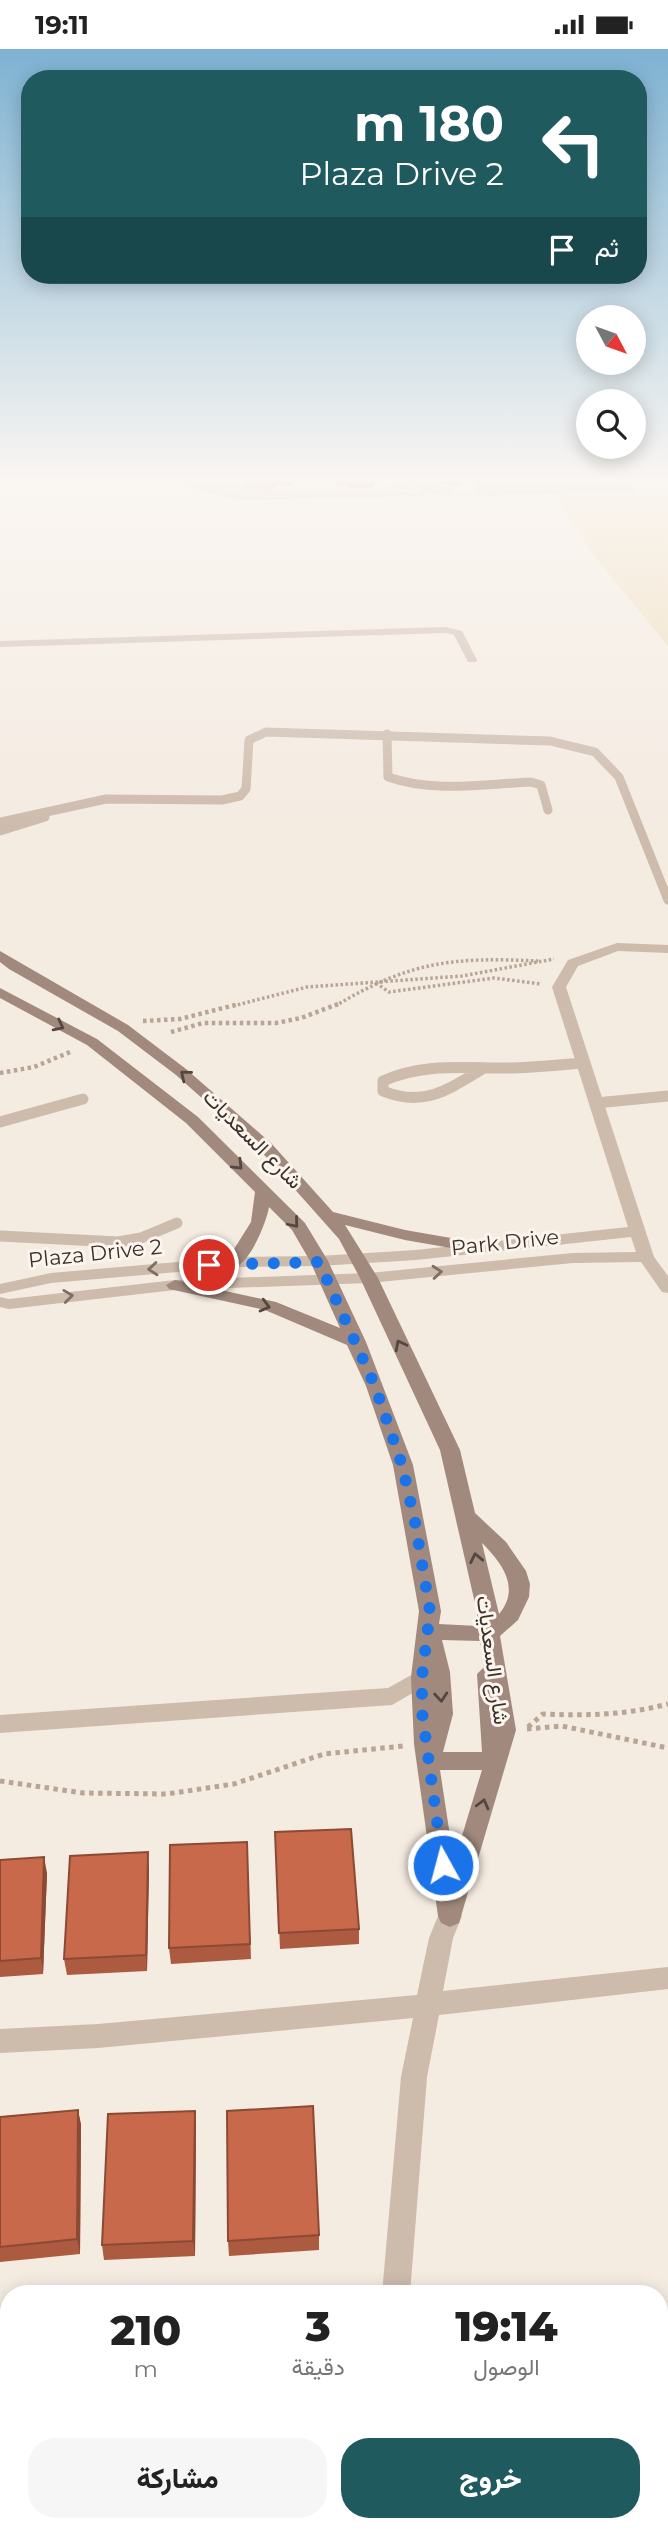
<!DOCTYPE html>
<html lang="ar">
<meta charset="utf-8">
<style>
:root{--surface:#fff;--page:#f6f6f6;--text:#222;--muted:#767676;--accent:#1f5a5e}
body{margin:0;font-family:Montserrat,Vazirmatn,sans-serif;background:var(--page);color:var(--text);direction:rtl;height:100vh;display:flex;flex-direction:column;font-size:26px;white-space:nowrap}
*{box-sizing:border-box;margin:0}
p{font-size:23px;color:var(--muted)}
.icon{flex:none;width:38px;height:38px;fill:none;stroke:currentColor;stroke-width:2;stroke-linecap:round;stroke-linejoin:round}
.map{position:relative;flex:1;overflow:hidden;direction:ltr}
.panel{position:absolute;left:0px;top:2236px;width:668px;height:247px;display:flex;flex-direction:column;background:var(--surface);border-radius:28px 28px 0 0;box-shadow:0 4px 18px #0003;direction:rtl}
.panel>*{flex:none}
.top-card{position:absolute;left:21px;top:21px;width:626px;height:214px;border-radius:28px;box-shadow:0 4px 18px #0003;direction:rtl;background:#1f5a5e;color:#fff;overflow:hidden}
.needle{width:46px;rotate:131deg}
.controls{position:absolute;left:576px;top:256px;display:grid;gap:14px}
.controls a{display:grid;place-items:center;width:70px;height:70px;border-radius:50%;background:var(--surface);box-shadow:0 4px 18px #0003;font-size:35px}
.pin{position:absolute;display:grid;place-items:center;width:60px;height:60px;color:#fff;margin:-30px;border:4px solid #fff;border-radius:50%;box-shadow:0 2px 7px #0007}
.me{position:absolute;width:77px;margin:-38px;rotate:353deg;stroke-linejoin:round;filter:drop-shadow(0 0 5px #0008)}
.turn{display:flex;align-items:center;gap:24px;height:147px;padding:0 28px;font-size:32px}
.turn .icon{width:91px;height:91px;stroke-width:2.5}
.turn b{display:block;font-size:49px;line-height:60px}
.then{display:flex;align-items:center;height:66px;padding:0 28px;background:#0003;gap:14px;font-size:26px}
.eta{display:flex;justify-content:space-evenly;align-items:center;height:119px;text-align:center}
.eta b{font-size:42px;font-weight:800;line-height:49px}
.primary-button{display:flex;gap:14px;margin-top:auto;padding:14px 28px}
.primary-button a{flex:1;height:80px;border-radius:28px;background:var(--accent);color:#fff;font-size:28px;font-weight:800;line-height:80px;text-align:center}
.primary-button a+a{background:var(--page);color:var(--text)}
.status{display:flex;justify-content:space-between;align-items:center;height:49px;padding:0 35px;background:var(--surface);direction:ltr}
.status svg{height:19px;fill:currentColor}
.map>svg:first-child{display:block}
.green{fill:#b8c4a0}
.sand{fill:#efdcb8}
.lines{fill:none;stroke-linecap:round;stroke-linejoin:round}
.path-far4{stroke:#b9a596;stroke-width:2.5;stroke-dasharray:2 2;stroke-linecap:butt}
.path-far3{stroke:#b9a596;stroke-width:3.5;stroke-dasharray:2.5 2.5;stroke-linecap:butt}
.path-far2{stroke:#b9a596;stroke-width:4.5;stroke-dasharray:3.5 3.5;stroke-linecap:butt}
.path-far1{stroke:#b9a596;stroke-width:5;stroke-dasharray:4.5 4.5;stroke-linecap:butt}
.path{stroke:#b9a596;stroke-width:7;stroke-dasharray:5 5;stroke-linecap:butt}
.lane-far2{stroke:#cdbbac;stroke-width:7}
.lane-far1{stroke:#cdbbac;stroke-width:9}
.lane{stroke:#cdbbac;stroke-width:11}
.street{fill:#cdbbac;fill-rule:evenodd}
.secondary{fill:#a18a7d;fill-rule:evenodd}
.wall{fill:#ac5a40}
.shaded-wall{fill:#8c4a34}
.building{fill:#c8694b;stroke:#8c4a34;stroke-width:2}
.oneway{stroke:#544640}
.oneway2{stroke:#7d6f65}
.route{stroke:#1a73e8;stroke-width:12;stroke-dasharray:0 21.6}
.labels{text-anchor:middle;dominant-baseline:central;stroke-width:6;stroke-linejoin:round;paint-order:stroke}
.street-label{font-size:21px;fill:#3b302b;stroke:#fbf5ee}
</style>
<div class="status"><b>19:11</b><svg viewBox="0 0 49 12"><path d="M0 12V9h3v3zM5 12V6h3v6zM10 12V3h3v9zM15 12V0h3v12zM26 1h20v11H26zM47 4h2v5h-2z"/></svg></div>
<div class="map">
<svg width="668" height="2483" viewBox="0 0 668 2483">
<rect width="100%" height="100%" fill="#f4ebe1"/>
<!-- green -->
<g class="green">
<path d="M170,432C197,432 223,444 250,446C297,451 344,445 391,442C402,442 413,444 424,444L425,447L237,451Z"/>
<path d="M403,432C418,432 447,431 456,444L473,443L478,435L474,434L476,432H631L638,443L470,447L486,444L434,445L412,437L411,441H397L405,436Z"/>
</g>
<!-- sand -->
<path class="sand" d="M631,432H668V597L592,504L555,445L637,443Z"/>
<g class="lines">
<!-- path-far4 -->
<g class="path-far4">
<path d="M415,432L424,433"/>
<path d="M420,442C455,450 500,450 532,434"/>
</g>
<!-- path-far3 -->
<g class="path-far3">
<path d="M376,934L389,943L494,929L541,935"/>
<path d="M233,957L307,938L462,927L554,910"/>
<path d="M335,957C411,912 452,908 538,912"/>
</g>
<!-- path-far2 -->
<g class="path-far2">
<path d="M143,972L180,970L239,955"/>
<path d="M171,983L203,974H276L301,969L338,955"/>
<path d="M0,1024L34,1018L70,1003"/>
</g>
<!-- path-far1 -->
<g class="path-far1">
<path d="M528,1678L543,1665C587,1667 625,1666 668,1655"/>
<path d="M527,1680L562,1677L668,1699"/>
<path d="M0,1732L83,1744L167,1745L234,1735L324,1705L403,1697"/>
</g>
<!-- path -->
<g class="path">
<path d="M660,2278L668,2277"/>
<path d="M0,2331L9,2328"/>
</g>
<!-- lane-far2 -->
<path class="lane-far2" d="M194,432C241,444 287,445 335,445C356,445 375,446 395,439L397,432"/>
<!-- lane-far1 -->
<g class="lane-far1">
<path d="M387,685L388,728C434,744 483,735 531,733L541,736L548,761"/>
<path d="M0,773L106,750L222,751L240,747L246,740L249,691L266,683L550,692L595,703L619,728L668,851"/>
<path d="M0,782L45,768"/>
</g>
<!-- lane -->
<g class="lane">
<path d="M484,1019C449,1040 424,1059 383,1042V1032C423,1014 464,1019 507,1019C532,1019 558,1016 583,1014"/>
<path d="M596,1054L668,1047"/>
<path d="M0,1073L83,1050"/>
<path d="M0,1187L118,1193L141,1189L177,1174"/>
</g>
<!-- street -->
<g class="street">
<path d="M446,578L462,582L477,611L476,613H468L454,586L446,584L0,598V592Z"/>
<path d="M617,894L668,896V904L618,902L578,917L566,938L654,1208L668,1227V1244L662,1243L641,1213L573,1214L369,1234L175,1241L9,1260L0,1258V1248L9,1250L175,1231L369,1224L573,1204L636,1203L631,1188L416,1211L319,1217L235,1218L51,1234L0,1245V1235L51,1224L235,1208L319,1207L416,1201L628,1178L552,938L568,911Z"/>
<path d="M422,1620L430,1622L433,1628L430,1634L392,1656L0,1684V1666L388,1639Z"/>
<path d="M450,1856L459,1860L462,1867L453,1889L443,1942L668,1918V1940L439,1966L427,2028L410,2245H382L401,2028L413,1969L98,1999L0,2004V1980L98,1975L417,1946L429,1889L441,1860Z"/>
<rect x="365" y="2474" width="32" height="9"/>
</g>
<!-- secondary -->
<path class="secondary" d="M0,902L128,976L186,1020L271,1094L333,1163L405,1181L474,1193L483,1198L474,1203L405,1191L345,1176L378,1229L460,1401L475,1464L506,1493L526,1522L530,1535L529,1548L518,1571L500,1587L516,1681L459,1874L450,1878L441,1874L438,1867L414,1695L411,1628L419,1562L393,1416L366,1337L347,1296L265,1261L169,1240L166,1236L175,1231L276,1253L340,1279L310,1212L292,1181L269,1158C267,1172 250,1214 235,1218L229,1217L226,1213L251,1173L255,1143L186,1074L87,996L0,949V939L97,990L198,1068L305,1174L328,1212L366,1293L413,1416L441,1562L439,1575L478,1577L477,1563L440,1401L360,1229L339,1190L259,1100L176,1026L118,982L9,920L0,913ZM482,1494C502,1514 521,1539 499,1565ZM442,1591L480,1592L484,1618L477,1625L482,1703H443L453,1665L450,1623ZM440,1721H482L454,1813Z"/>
</g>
<!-- wall -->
<g class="wall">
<path d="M245,432H281L272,440L245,438Z"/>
<path d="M281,432H294L291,437L281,436Z"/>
<path d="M335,432H383L374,433V438L349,440L347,436L338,437Z"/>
<path d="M437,432H463V435L455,438Z"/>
<path d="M275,1783L359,1880V1895L280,1900Z"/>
<path d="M247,1793L251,1910L171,1915L169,1899Z"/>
<path d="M0,1811L47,1824L43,1925L0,1928Z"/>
<path d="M149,1819L147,1922L67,1926L64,1910Z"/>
<path d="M78,2061L81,2076L80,2205L0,2213V2068Z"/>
<path d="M196,2077L195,2207L104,2211L102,2196Z"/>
<path d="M319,2186V2201L229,2207L228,2192Z"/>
</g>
<!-- shaded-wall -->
<g class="shaded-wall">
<path d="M272,432H281L272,440Z"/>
<path d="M338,432H347V436L338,437Z"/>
<path d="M349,432H383L374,433V438L349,440Z"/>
<path d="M456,432H463V435L455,438Z"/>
<path d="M148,1803L149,1819L147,1922L146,1906Z"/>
<path d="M44,1808L47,1824L43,1925L41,1909Z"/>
<path d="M78,2061L81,2076L80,2205L77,2190Z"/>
<path d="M195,2062L196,2077L195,2207L193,2192Z"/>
</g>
<!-- building -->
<g class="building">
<path d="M351,1780L359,1880L279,1884L275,1783Z"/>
<path d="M247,1793L250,1895L169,1899L170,1796Z"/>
<path d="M148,1803L146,1906L64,1910L70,1807Z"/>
<path d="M44,1808L41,1909L0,1912V1811Z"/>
<path d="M313,2057L319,2186L228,2192L227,2062Z"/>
<path d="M78,2061L77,2190L0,2198V2068Z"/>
<path d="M195,2062L193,2192L102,2196L108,2065Z"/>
<rect x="19" y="2474" width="102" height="9"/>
<path d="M161,2474H263L264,2483H161Z"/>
</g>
<!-- one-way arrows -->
<defs><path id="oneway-chevron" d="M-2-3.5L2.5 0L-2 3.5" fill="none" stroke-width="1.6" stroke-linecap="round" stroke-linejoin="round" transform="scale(1.75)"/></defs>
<g class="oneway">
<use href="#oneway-chevron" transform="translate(59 977) rotate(27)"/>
<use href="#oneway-chevron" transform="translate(185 1026) rotate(-141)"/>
<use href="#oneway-chevron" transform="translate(238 1116) rotate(45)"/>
<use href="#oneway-chevron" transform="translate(294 1174) rotate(50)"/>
<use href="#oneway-chevron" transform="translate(265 1257) rotate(15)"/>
<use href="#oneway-chevron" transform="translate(400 1296) rotate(-117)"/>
<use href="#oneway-chevron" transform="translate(476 1509) rotate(-102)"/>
<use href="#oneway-chevron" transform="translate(441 1648) rotate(85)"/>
<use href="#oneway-chevron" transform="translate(483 1755) rotate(-75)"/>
</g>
<g class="oneway2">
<use href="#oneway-chevron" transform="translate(153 1220) rotate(175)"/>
<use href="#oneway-chevron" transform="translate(437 1223) rotate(-5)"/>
<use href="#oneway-chevron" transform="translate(68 1247) rotate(-7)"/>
</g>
<!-- sky -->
<linearGradient id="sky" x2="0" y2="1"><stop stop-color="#7eb2d2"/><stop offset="0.55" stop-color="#faf6f2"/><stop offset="1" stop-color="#faf6f2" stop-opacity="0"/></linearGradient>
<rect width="668" height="780" fill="url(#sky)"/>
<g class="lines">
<!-- route -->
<path class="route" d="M209,1216L319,1213L375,1337L402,1416L415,1473L430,1562L422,1628V1663L443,1816"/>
</g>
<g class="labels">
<!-- street labels -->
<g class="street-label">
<text transform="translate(253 1090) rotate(45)">شارع السعديات</text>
<text transform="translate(505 1193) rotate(-6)">Park Drive</text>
<text transform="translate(95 1204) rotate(-6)">Plaza Drive 2</text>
<text transform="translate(493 1611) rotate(82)">شارع السعديات</text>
</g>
</g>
</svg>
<div class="controls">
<a><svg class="needle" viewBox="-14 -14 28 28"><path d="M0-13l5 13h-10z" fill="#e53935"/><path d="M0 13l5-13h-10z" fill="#767676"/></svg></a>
<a><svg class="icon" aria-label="search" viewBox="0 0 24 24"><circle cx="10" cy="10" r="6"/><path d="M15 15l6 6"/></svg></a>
</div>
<div class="pin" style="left:209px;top:1216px;background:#d93025"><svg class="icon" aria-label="arrive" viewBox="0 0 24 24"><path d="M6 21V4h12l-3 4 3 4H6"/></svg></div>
<svg class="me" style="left:443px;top:1816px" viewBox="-20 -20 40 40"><circle r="17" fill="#1a73e8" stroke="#fff" stroke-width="3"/><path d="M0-11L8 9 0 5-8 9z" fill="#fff"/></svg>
<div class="top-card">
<div class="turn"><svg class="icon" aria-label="left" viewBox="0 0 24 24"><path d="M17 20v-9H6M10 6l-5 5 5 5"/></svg><div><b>180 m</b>Plaza Drive 2</div></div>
<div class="then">ثم<svg class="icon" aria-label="arrive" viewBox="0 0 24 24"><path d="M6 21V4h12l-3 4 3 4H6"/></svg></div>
</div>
<section class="panel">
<div class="eta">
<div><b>19:14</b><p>الوصول</p></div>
<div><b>3</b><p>دقيقة</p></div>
<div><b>210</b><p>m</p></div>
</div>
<div class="primary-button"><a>خروج</a><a>مشاركة</a></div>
</section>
</div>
